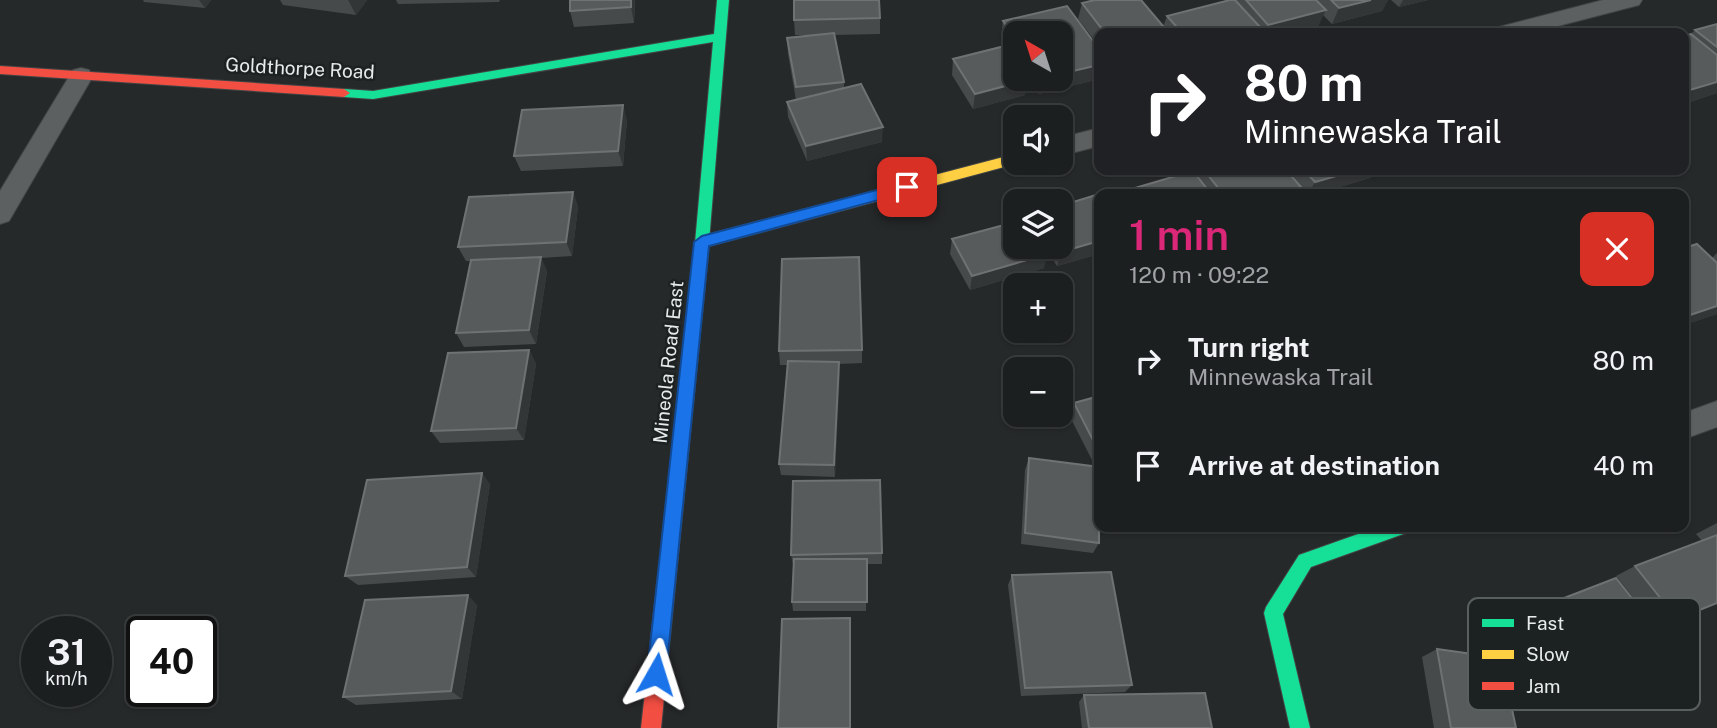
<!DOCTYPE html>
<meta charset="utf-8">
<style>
:root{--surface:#1c1f20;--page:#252729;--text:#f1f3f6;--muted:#a0a2a5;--line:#3a3d3e;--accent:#db2777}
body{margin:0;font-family:"Public Sans",sans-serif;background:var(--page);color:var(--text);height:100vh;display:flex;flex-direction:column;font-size:26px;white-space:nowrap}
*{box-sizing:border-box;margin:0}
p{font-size:23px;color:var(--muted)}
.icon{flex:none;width:38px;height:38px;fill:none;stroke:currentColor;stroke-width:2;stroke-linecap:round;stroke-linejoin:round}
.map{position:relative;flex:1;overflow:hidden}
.panel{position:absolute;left:1094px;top:189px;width:595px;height:343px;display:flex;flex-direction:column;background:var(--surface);border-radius:14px;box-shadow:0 2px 5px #0004,0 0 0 2px var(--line)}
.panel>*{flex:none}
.top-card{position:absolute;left:1094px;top:28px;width:595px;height:147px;border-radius:14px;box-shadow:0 2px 5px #0004,0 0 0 2px var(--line);background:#202124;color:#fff;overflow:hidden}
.needle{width:46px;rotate:321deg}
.controls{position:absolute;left:1003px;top:21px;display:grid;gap:14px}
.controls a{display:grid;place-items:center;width:70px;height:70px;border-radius:14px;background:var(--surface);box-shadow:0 2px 5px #0004,0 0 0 2px var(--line);font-size:35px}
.speed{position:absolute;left:21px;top:616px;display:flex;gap:14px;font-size:35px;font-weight:700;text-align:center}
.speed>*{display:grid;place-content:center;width:91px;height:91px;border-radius:50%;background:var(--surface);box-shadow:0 2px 5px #0004,0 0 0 2px var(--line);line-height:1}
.speed small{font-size:18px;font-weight:400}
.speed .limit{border:4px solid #111;border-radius:10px;background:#fff;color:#111}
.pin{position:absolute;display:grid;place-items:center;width:60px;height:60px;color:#fff;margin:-30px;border-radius:14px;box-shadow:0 4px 10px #0006}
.me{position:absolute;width:77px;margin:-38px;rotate:6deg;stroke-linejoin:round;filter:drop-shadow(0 0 5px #0008)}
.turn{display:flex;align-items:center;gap:24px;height:147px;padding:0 35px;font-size:32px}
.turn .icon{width:91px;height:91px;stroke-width:2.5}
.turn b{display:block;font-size:49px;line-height:60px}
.round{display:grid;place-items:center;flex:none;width:74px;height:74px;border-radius:14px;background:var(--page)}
.headline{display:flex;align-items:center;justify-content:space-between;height:119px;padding:0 35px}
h1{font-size:42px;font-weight:600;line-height:52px;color:var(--accent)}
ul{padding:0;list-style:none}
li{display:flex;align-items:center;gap:21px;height:105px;padding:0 35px}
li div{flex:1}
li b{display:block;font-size:26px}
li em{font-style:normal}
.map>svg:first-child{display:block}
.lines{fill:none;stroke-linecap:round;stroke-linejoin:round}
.street-casing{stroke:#434545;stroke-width:2}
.fast-casing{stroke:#434545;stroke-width:2}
.slow-casing{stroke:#434545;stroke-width:2}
.jam-casing{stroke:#434545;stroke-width:2}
.street{fill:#5d6060;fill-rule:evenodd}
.fast{fill:#16e098;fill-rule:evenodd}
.slow{fill:#ffcf43;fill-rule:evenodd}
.jam{fill:#f24e42;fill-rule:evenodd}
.wall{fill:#474a4b}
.shaded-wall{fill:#333637}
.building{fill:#585b5c;stroke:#6f7273;stroke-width:2}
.route{fill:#1a73e8;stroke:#114b97;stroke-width:2}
.labels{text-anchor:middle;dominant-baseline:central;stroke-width:5;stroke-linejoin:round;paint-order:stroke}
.street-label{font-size:19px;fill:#e7ebeb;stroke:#1c2121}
.key{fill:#1c2121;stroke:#595e5e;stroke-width:2}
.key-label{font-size:19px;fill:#e7ebeb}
</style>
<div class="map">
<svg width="1717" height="728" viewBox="0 0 1717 728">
<rect width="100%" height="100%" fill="#26292a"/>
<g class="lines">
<defs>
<g id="street">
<path d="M1603,0H1642L1639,5L1531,33H1491L1495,28Z"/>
<path d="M81,68L89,70L93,76L9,221L0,224V191L73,70Z"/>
<path d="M1099,128V146L1060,156V138Z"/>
<path d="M1717,401V427L1684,439V413Z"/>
</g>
<g id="fast">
<path d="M717,0H729L708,254L701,260L694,254L713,42L373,99L344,97L338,93L344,89L373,91L714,34Z"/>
<path d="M1378,527H1409L1406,533L1311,567L1283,614L1310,728H1290L1264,613L1266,607L1299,555Z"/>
</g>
<path id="slow" d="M1015,154V163H1019L702,248L695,242L702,236Z"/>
<g id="jam">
<path d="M0,66L344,89L350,93L344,97L0,74Z"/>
<path d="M701,248L708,254L661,728H641L694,254Z"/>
</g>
</defs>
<!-- street casing -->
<use href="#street" class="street-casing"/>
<!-- fast casing -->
<use href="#fast" class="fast-casing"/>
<!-- slow casing -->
<use href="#slow" class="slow-casing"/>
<!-- jam casing -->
<use href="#jam" class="jam-casing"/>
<!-- street -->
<use href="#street" class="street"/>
<!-- fast -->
<use href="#fast" class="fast"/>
<!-- slow -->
<use href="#slow" class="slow"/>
<!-- jam -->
<use href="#jam" class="jam"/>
</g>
<!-- wall -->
<g class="wall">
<path d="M143,0H211L205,8L144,2Z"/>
<path d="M280,0H367L356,15L283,5Z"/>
<path d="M396,0H500L499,2L398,4Z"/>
<path d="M635,0L634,23L574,27L570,11Z"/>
<path d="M1225,0H1388L1382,11L1332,24L1323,15L1318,26L1290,33H1099V46L1078,19L1082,3L1163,27L1167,16L1226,1Z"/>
<path d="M1391,0H1428L1399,7Z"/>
<path d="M1067,6L1099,49V79L1039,94L1029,79H1060V33H1015V58L1001,37L1003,21Z"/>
<path d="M880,18V34L834,35L844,82V88L882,142L807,161L788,117L787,102L796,100L788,54L787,38L816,35H795L794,20Z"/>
<path d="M1717,24V93L1684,104V36L1691,34L1695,30Z"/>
<path d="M953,59L1025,95L973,109L952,75Z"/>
<path d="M627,120L623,166L521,171L514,156Z"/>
<path d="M1201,170H1375L1370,178L1316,194H1304L1300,189L1297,194H1127L1128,190L1198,177Z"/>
<path d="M573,192L578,207L572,256L541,258L547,271L536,344L464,347L456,333L471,261H466L458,247Z"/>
<path d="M1099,194V254L1057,266L1045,247H1060Z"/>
<path d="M952,239L1044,268L970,290L950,254Z"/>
<path d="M1717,253V314L1684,325L1712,258Z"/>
<path d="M529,350L536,364L524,440L440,443L431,431Z"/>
<path d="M862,350V363L839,364L835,477L781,475L779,464L787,365H780L779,351Z"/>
<path d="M1099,396V458L1092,460L1069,415L1074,403Z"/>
<path d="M1029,458L1099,543L1093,553L1021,544L1025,470Z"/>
<path d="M490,484L476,577L358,585L345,576Z"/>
<path d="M1717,523V604L1657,628L1616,576L1635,566L1702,541L1696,534Z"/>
<path d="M882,553V564H867L866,611H793L792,602L793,565L791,555Z"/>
<path d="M1012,575L1132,685L1125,692L1021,696L1008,585Z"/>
<path d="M477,605L462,699L356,705L343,697Z"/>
<path d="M1533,610L1674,651L1570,693L1517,619Z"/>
<path d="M1437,649L1516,728H1434L1422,657Z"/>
<path d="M1084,695L1212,728H1082L1079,702Z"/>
</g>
<!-- shaded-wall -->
<g class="shaded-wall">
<path d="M199,0H211L205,8Z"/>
<path d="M348,0H367L356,15Z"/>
<path d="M631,0H635L634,23L631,7Z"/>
<path d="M1371,0H1388L1382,11L1332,24L1339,8Z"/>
<path d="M1403,0H1428L1399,7Z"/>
<path d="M1326,10L1318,26L1290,33H1265L1268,25Z"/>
<path d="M1260,27L1257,33H1235Z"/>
<path d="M1099,65V79L1039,94L1042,79H1060V74Z"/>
<path d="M1028,80L1025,95L973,109L975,94Z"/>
<path d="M1717,82V93L1684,104V97L1690,90Z"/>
<path d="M623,105L627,120L623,166L618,151Z"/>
<path d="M883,127L882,142L807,161L806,146Z"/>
<path d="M1357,170H1375L1370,178L1316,194H1308L1315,182Z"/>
<path d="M1301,187L1297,194H1276Z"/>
<path d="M573,192L578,207L572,256L566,242Z"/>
<path d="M1099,241V254L1057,266L1061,252Z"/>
<path d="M1048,254L1044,268L970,290L972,276Z"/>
<path d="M541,257L547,271L536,344L529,330Z"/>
<path d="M1717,306V314L1684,325V317Z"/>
<path d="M529,350L536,364L524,440L516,428Z"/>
<path d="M839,362L840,375L835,477L834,465Z"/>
<path d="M1097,448H1099V458L1092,460Z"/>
<path d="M482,473L490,484L476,577L467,567Z"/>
<path d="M468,595L477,605L462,699L451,691Z"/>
<path d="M1717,603V604L1657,628L1677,619Z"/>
</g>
<!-- building -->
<g class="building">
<path d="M570,0H631V7L570,11Z"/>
<path d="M794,0H879L880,18L794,20Z"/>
<path d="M1095,0H1141L1169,33H1105L1082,3Z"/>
<path d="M1230,0H1235L1260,27L1235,33H1182L1167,16Z"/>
<path d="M1246,0H1316L1326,10L1268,25Z"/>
<path d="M1331,0H1371L1339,8Z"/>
<path d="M1067,6L1099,49V65L1060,74V33H1015V39L1003,21Z"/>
<path d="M1717,24V47L1695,30Z"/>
<path d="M834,33L844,82L796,87L787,38Z"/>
<path d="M1691,34L1717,55V82L1690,90L1684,85V36Z"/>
<path d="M1005,46L1015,60V79H1027L1028,80L975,94L953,59Z"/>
<path d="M861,84L883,127L806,146L787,102Z"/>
<path d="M623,105L618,151L514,156L522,110Z"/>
<path d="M1204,170H1286L1301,187L1276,194H1223Z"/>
<path d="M1304,170H1357L1315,182Z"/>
<path d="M1193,171L1211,194H1131L1128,190Z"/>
<path d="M573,192L566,242L458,247L469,197Z"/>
<path d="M1099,194V241L1061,252L1058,247H1060V206Z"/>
<path d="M1015,222V247H1043L1048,254L972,276L952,239Z"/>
<path d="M1697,244L1717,263V306L1684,317V248Z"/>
<path d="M541,257L529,330L456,333L471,260Z"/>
<path d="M859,257L862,350L779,351L782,259Z"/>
<path d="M529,350L516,428L431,431L448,353Z"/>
<path d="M788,361L839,362L834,465L779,464Z"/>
<path d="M1099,396V448H1097L1074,403Z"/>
<path d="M1029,458L1099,467V543L1025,533Z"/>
<path d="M482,473L467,567L345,576L367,480Z"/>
<path d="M880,480L882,553L791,555L793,481Z"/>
<path d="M1717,535V603L1677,619L1635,566Z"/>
<path d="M794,559H867V602H792Z"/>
<path d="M1111,572L1132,685L1025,688L1012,575Z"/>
<path d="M1616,578L1674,651L1589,685L1533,610Z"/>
<path d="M468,595L451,691L343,697L365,600Z"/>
<path d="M850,618V728H778L782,619Z"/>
<path d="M1437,649L1501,658L1516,728H1451Z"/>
<path d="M1205,693L1212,728H1089L1084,695Z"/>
</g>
<!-- route -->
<path class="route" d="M907,182L914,187L912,191L709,246L666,674L663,681L656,684L649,681L647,674L694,242L702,236Z"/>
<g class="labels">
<!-- street labels -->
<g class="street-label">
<text transform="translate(300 68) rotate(3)">Goldthorpe Road</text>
<text transform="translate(668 362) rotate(-84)">Mineola Road East</text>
</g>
</g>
<!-- legend -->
<rect x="1468" y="598" width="232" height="112" rx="10" class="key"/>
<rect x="1482" y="619" width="32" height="8" fill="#16e098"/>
<rect x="1482" y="650" width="32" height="9" fill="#ffcf43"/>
<rect x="1482" y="682" width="32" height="8" fill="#f24e42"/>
<g class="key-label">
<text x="1526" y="630">Fast</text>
<text x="1526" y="661">Slow</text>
<text x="1526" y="693">Jam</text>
</g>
</svg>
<div class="controls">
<a><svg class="needle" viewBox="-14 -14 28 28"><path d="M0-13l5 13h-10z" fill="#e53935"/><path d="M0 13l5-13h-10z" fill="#a0a2a5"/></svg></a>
<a><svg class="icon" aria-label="sound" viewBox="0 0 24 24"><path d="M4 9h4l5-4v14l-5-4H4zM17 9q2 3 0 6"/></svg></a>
<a><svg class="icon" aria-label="layers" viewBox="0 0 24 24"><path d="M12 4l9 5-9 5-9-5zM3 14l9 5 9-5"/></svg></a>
<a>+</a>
<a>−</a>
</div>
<div class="speed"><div>31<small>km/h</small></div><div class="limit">40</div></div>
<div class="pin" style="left:907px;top:187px;background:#d93025"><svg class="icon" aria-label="arrive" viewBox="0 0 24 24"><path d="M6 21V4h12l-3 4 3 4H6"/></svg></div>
<svg class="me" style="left:656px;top:674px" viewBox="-20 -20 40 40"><path d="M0-17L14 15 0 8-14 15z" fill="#1a73e8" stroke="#fff" stroke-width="4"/></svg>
<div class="top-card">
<div class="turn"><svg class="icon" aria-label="right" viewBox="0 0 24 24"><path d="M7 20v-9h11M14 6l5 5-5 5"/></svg><div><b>80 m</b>Minnewaska Trail</div></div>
</div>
<section class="panel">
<div class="headline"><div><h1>1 min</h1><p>120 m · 09:22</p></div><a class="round" style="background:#d93025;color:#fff"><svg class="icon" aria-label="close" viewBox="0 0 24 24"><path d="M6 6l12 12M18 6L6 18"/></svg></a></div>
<ul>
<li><svg class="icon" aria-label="right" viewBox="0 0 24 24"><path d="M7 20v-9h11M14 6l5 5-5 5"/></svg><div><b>Turn right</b><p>Minnewaska Trail</p></div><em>80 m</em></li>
<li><svg class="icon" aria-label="arrive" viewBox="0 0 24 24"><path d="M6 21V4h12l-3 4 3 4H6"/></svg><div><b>Arrive at destination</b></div><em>40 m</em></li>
</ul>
</section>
</div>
